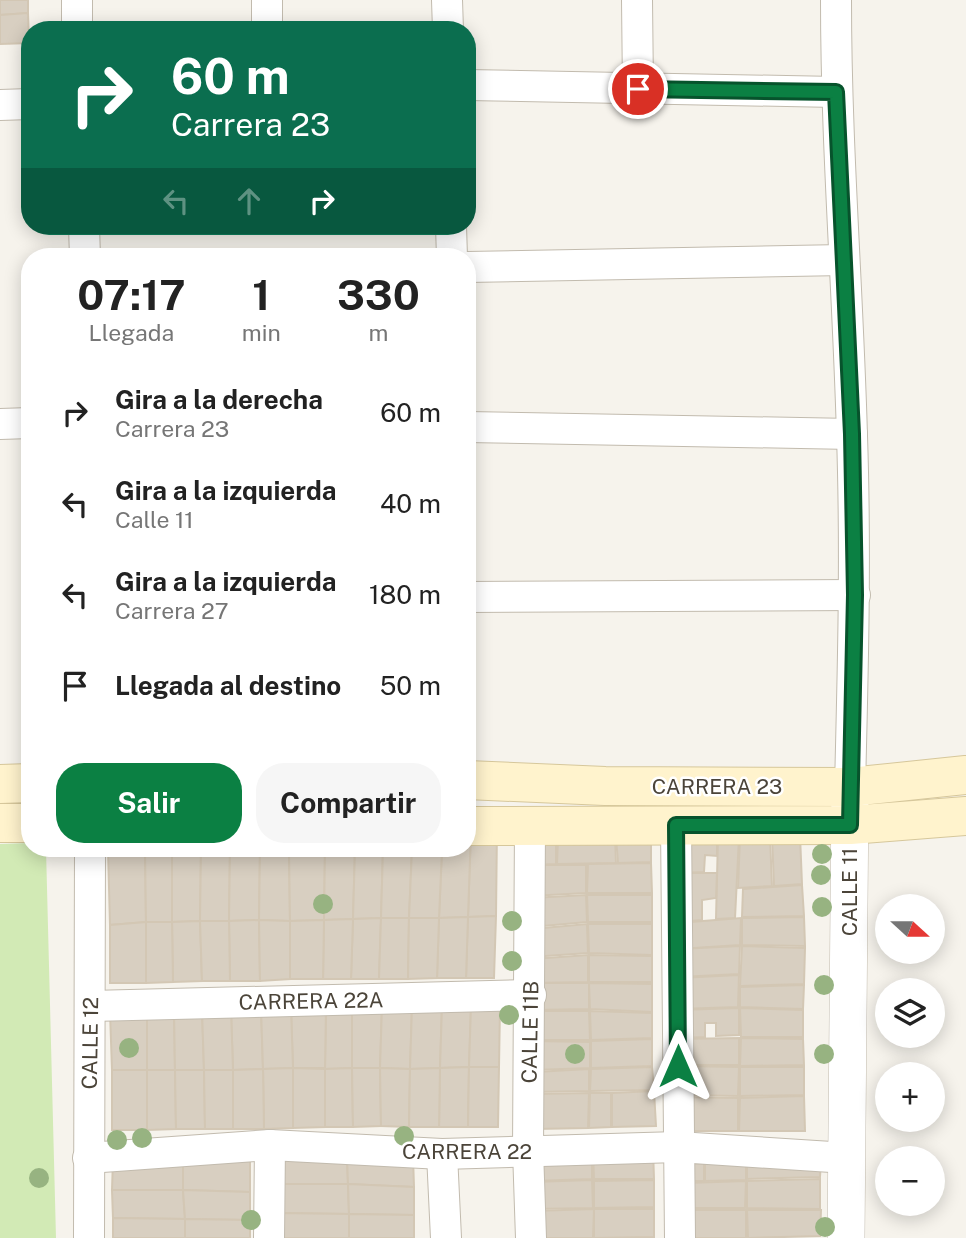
<!DOCTYPE html>
<html lang="es">
<meta charset="utf-8">
<style>
:root{--surface:#fff;--page:#f6f6f6;--text:#222;--muted:#767676;--accent:#0b8043}
body{margin:0;font-family:"Public Sans",sans-serif;background:var(--page);color:var(--text);height:100vh;display:flex;flex-direction:column;font-size:26px;white-space:nowrap}
*{box-sizing:border-box;margin:0}
p{font-size:23px;color:var(--muted)}
.icon{flex:none;width:38px;height:38px;fill:none;stroke:currentColor;stroke-width:2;stroke-linecap:round;stroke-linejoin:round}
.map{position:relative;flex:1;overflow:hidden}
.panel{position:absolute;left:21px;top:248px;width:455px;height:609px;display:flex;flex-direction:column;background:var(--surface);border-radius:28px;box-shadow:0 4px 18px #0003}
.panel>*{flex:none}
.top-card{position:absolute;left:21px;top:21px;width:455px;height:214px;border-radius:28px;box-shadow:0 4px 18px #0003;background:#0b6e4f;color:#fff;overflow:hidden}
.needle{width:46px;rotate:111deg}
.controls{position:absolute;left:875px;top:894px;display:grid;gap:14px}
.controls a{display:grid;place-items:center;width:70px;height:70px;border-radius:50%;background:var(--surface);box-shadow:0 4px 18px #0003;font-size:35px}
.pin{position:absolute;display:grid;place-items:center;width:60px;height:60px;color:#fff;margin:-30px;border:4px solid #fff;border-radius:50%;box-shadow:0 2px 7px #0007}
.me{position:absolute;width:77px;margin:-38px;rotate:0deg;stroke-linejoin:round;filter:drop-shadow(0 0 5px #0008)}
.turn{display:flex;align-items:center;gap:24px;height:147px;padding:0 35px;font-size:32px}
.turn .icon{width:91px;height:91px;stroke-width:2.5}
.turn b{display:block;font-size:49px;line-height:60px}
.lanes{display:flex;align-items:center;height:66px;padding:0 35px;background:#0003;justify-content:center;gap:35px;direction:ltr}
.lanes .off{opacity:.35}
.eta{display:flex;justify-content:space-evenly;align-items:center;height:119px;text-align:center}
.eta b{font-size:42px;font-weight:700;line-height:49px}
.button{display:flex;gap:14px;margin-top:auto;padding:14px 35px}
.button a{flex:1;height:80px;border-radius:28px;background:var(--accent);color:#fff;font-size:28px;font-weight:700;line-height:80px;text-align:center}
.button a+a{background:var(--page);color:var(--text)}
ul{padding:0;list-style:none}
li{display:flex;align-items:center;gap:21px;height:91px;padding:0 35px}
li div{flex:1}
li b{display:block;font-size:26px}
li em{font-style:normal}
.map>svg:first-child{display:block}
.green{fill:#d2eab5}
.building{fill:#d8cfc1;stroke:#d3c7b4;stroke-width:2}
.lines{fill:none;stroke-linecap:round;stroke-linejoin:round}
.minor-casing{stroke:#c2bbae;stroke-width:32}
.tertiary-casing{stroke:#c2bbae;stroke-width:38}
.secondary-casing{stroke:#d6c79b;stroke-width:40}
.minor{stroke:#fff;stroke-width:30}
.tertiary{stroke:#fff;stroke-width:37}
.secondary{stroke:#fff3cd;stroke-width:38}
.tree{fill:#97b381}
.route-casing{stroke:#07532c;stroke-width:18}
.route{stroke:#0b8043;stroke-width:12}
.labels{text-anchor:middle;dominant-baseline:central;stroke-width:5;stroke-linejoin:round;paint-order:stroke}
.street-label{font-size:21px;fill:#4b4439;stroke:#fff}
</style>
<div class="map">
<svg width="966" height="1238" viewBox="0 0 966 1238">
<rect width="100%" height="100%" fill="#f6f3ec"/>
<!-- green -->
<path class="green" d="M30,843V849H46L56,1238H0V844Z"/>
<!-- building -->
<g class="building">
<path d="M0,0H28V13L0,15Z"/>
<path d="M28,13L29,43L0,44V15Z"/>
<path d="M497,827L496,916L468,917L471,829Z"/>
<path d="M467,829H471L468,917L439,918L442,849H467Z"/>
<path d="M800,835L802,884L774,886L772,836Z"/>
<path d="M651,836V862L618,863L616,837Z"/>
<path d="M770,836L772,886L738,888L740,837Z"/>
<path d="M615,837L616,863L557,864L558,838Z"/>
<path d="M717,837V856L705,855L704,872L678,873L677,838Z"/>
<path d="M718,837H739L735,918L716,919Z"/>
<path d="M531,838H556V864L532,865Z"/>
<path d="M108,849H145L146,922L110,925Z"/>
<path d="M145,849H172V922H146Z"/>
<path d="M172,849H201L200,921L172,922Z"/>
<path d="M201,849H230L229,921H200Z"/>
<path d="M230,849H260L259,920L229,921Z"/>
<path d="M260,849H289L290,921L259,920Z"/>
<path d="M289,849H325L324,920L290,921Z"/>
<path d="M325,849H355L353,919L324,920Z"/>
<path d="M355,849H383L381,918L353,919Z"/>
<path d="M383,849H412L409,918H381Z"/>
<path d="M412,849H442L439,918H409Z"/>
<path d="M651,863L652,893H587L588,864Z"/>
<path d="M531,865H586V893L531,896Z"/>
<path d="M678,873H717L716,898L702,900V920L678,922Z"/>
<path d="M802,885L804,916L742,917L743,889Z"/>
<path d="M586,895L587,922L532,927L531,898Z"/>
<path d="M587,895H652V922H588Z"/>
<path d="M496,916L494,978H466L468,917Z"/>
<path d="M468,917L466,978H437L439,918Z"/>
<path d="M804,917L805,946L742,945V918Z"/>
<path d="M381,918L379,979H351L353,919Z"/>
<path d="M381,918H409L408,979H379Z"/>
<path d="M409,918H439L437,978L408,979Z"/>
<path d="M741,918L740,945L679,949L678,923Z"/>
<path d="M353,919L351,979H323L324,920Z"/>
<path d="M259,920L260,981H230L229,921Z"/>
<path d="M259,920L290,921V979L260,981Z"/>
<path d="M324,920L323,979H290V921Z"/>
<path d="M200,921L202,981L173,982L172,922Z"/>
<path d="M200,921H229L230,981H202Z"/>
<path d="M146,922V983H110V925Z"/>
<path d="M146,922H172L173,982L146,983Z"/>
<path d="M587,924L588,953L532,957V929Z"/>
<path d="M588,924H652V955L589,953Z"/>
<path d="M740,946L739,974L679,977V949Z"/>
<path d="M742,946L805,948L804,984L740,986Z"/>
<path d="M588,955V982L532,983V959Z"/>
<path d="M589,955L652,956V982H589Z"/>
<path d="M739,975L738,1007L678,1009L679,978Z"/>
<path d="M533,983H589V1009L534,1010Z"/>
<path d="M589,983L652,984V1012L590,1009Z"/>
<path d="M804,985L803,1009L740,1007V987Z"/>
<path d="M352,1006H382L380,1068H352Z"/>
<path d="M352,1006V1068L325,1069L326,1007Z"/>
<path d="M382,1006L412,1007L410,1069L380,1068Z"/>
<path d="M442,1006L440,1068L410,1069L412,1007Z"/>
<path d="M442,1006H471L469,1067L440,1068Z"/>
<path d="M471,1006H500L499,1067H469Z"/>
<path d="M326,1007L325,1068H293L291,1008Z"/>
<path d="M261,1008L263,1069L233,1070L231,1010Z"/>
<path d="M261,1008H291L293,1068L263,1069Z"/>
<path d="M739,1008V1035L716,1036V1023H705V1037L679,1038L678,1010Z"/>
<path d="M740,1008L803,1010V1037H741Z"/>
<path d="M174,1010L175,1070H147V1011Z"/>
<path d="M174,1010H202L204,1070H175Z"/>
<path d="M202,1010H231L233,1070H204Z"/>
<path d="M147,1011V1070H112L110,1012Z"/>
<path d="M534,1011H589L590,1040H534Z"/>
<path d="M590,1011L652,1013V1038L591,1040Z"/>
<path d="M739,1038V1065H679V1039Z"/>
<path d="M741,1038L803,1039L804,1065L740,1066Z"/>
<path d="M652,1039V1066L591,1068V1041Z"/>
<path d="M534,1041L590,1042V1068L535,1070Z"/>
<path d="M679,1066L739,1067L738,1096L679,1095Z"/>
<path d="M469,1067L468,1127H439L440,1068Z"/>
<path d="M469,1067H499L498,1127H468Z"/>
<path d="M652,1067L654,1090L590,1091L591,1069Z"/>
<path d="M740,1067H804V1095L740,1096Z"/>
<path d="M293,1068V1128L264,1129L263,1069Z"/>
<path d="M293,1068L325,1069V1127L293,1128Z"/>
<path d="M352,1068L353,1127H325V1069Z"/>
<path d="M352,1068H380L381,1126L353,1127Z"/>
<path d="M380,1068L410,1069L409,1127L381,1126Z"/>
<path d="M440,1068L439,1127H409L410,1069Z"/>
<path d="M263,1069L264,1129H233V1070Z"/>
<path d="M589,1069V1091L535,1092V1072Z"/>
<rect x="112" y="1070" width="35" height="60"/>
<path d="M147,1070H175L176,1129L147,1130Z"/>
<path d="M175,1070H204L205,1129H176Z"/>
<path d="M204,1070H233V1129H205Z"/>
<path d="M654,1091L656,1126L612,1127V1093Z"/>
<path d="M589,1093L588,1128L536,1129L535,1094Z"/>
<path d="M590,1093H611V1127L589,1128Z"/>
<path d="M804,1096L805,1131H739L740,1098Z"/>
<path d="M679,1097L738,1098V1131H678Z"/>
<path d="M653,1149L654,1179H594L593,1152Z"/>
<path d="M592,1152V1179L532,1181V1155Z"/>
<path d="M276,1156L347,1157L348,1184H277Z"/>
<path d="M347,1157H413L414,1187L348,1184Z"/>
<path d="M113,1160H183V1190H112Z"/>
<path d="M183,1160L250,1161V1192L183,1190Z"/>
<path d="M821,1160L820,1177L747,1179V1163Z"/>
<path d="M704,1163V1181H687L686,1164Z"/>
<path d="M705,1163H746V1180L705,1181Z"/>
<path d="M820,1179V1209L747,1208V1181Z"/>
<path d="M592,1180L593,1208L533,1209L532,1182Z"/>
<path d="M654,1180V1207L594,1208V1181Z"/>
<path d="M746,1181L745,1208H687V1183Z"/>
<path d="M277,1184H348L349,1214L277,1213Z"/>
<path d="M348,1184L414,1187V1215L349,1214Z"/>
<path d="M112,1190H183L185,1219L113,1218Z"/>
<path d="M183,1190L250,1192V1220L185,1219Z"/>
<path d="M594,1209H654V1237L594,1238Z"/>
<path d="M594,1209L593,1238H535L533,1211Z"/>
<path d="M687,1210H746V1238H688Z"/>
<path d="M747,1210H821L820,1236L748,1238Z"/>
<path d="M277,1213L349,1214V1238H277Z"/>
<path d="M349,1214L414,1215V1238H349Z"/>
<path d="M113,1218L185,1219V1238H113Z"/>
<path d="M185,1219L250,1220V1238H185Z"/>
</g>
<g class="lines">
<defs>
<g id="minor">
<path d="M77,0V30"/>
<path d="M267,0V30"/>
<path d="M447,0L448,30"/>
<path d="M637,0L638,89"/>
<path d="M836,0C836,146 848,290 852,436C856,553 853,669 850,787"/>
<path d="M467,85L836,92"/>
<path d="M0,105L30,104"/>
<path d="M84,226L85,257"/>
<path d="M451,226L452,257"/>
<path d="M467,267L844,260"/>
<path d="M0,424L30,423"/>
<path d="M467,427L852,434"/>
<path d="M467,597L855,595"/>
<path d="M676,825L680,1238"/>
<path d="M530,826L528,1150L531,1238"/>
<path d="M91,1006L531,995"/>
<path d="M442,1154L446,1238"/>
<path d="M88,1158L270,1145L442,1154L678,1147L847,1158"/>
<path d="M89,1238L90,849"/>
<path d="M269,1238L270,1145"/>
</g>
<path id="tertiary" d="M846,1238L850,795"/>
<g id="secondary">
<path d="M467,780L605,786L850,787L966,775"/>
<path d="M0,784L30,783"/>
<path d="M0,823H30"/>
<path d="M467,826L850,825L966,816"/>
</g>
</defs>
<!-- minor casing -->
<use href="#minor" class="minor-casing"/>
<!-- tertiary casing -->
<use href="#tertiary" class="tertiary-casing"/>
<!-- secondary casing -->
<use href="#secondary" class="secondary-casing"/>
<!-- minor -->
<use href="#minor" class="minor"/>
<!-- tertiary -->
<use href="#tertiary" class="tertiary"/>
<!-- secondary -->
<use href="#secondary" class="secondary"/>
</g>
<!-- trees -->
<g class="tree">
<circle cx="822" cy="854" r="10"/>
<circle cx="821" cy="875" r="10"/>
<circle cx="323" cy="904" r="10"/>
<circle cx="822" cy="907" r="10"/>
<circle cx="512" cy="921" r="10"/>
<circle cx="512" cy="961" r="10"/>
<circle cx="824" cy="985" r="10"/>
<circle cx="509" cy="1015" r="10"/>
<circle cx="129" cy="1048" r="10"/>
<circle cx="575" cy="1054" r="10"/>
<circle cx="824" cy="1054" r="10"/>
<circle cx="404" cy="1136" r="10"/>
<circle cx="142" cy="1138" r="10"/>
<circle cx="117" cy="1140" r="10"/>
<circle cx="39" cy="1178" r="10"/>
<circle cx="251" cy="1220" r="10"/>
<circle cx="825" cy="1227" r="10"/>
</g>
<g class="lines">
<defs>
<path id="route" d="M638,89L836,92L852,434L855,595L850,825H676L678,1066"/>
</defs>
<!-- route casing -->
<use href="#route" class="route-casing"/>
<!-- route -->
<use href="#route" class="route"/>
</g>
<g class="labels">
<!-- street labels -->
<g class="street-label">
<text x="717" y="786">CARRERA 23</text>
<text transform="translate(849 892) rotate(-90)">CALLE 11</text>
<text transform="translate(311 1001) rotate(-1)">CARRERA 22A</text>
<text transform="translate(530 1032) rotate(-89)">CALLE 11B</text>
<text transform="translate(90 1043) rotate(-89)">CALLE 12</text>
<text x="467" y="1151">CARRERA 22</text>
</g>
</g>
</svg>
<div class="controls">
<a><svg class="needle" viewBox="-14 -14 28 28"><path d="M0-13l5 13h-10z" fill="#e53935"/><path d="M0 13l5-13h-10z" fill="#767676"/></svg></a>
<a><svg class="icon" aria-label="layers" viewBox="0 0 24 24"><path d="M12 4l9 5-9 5-9-5zM3 14l9 5 9-5"/></svg></a>
<a>+</a>
<a>−</a>
</div>
<div class="pin" style="left:638px;top:89px;background:#d93025"><svg class="icon" aria-label="arrive" viewBox="0 0 24 24"><path d="M6 21V4h12l-3 4 3 4H6"/></svg></div>
<svg class="me" style="left:678px;top:1066px" viewBox="-20 -20 40 40"><path d="M0-17L14 15 0 8-14 15z" fill="#0b8043" stroke="#fff" stroke-width="4"/></svg>
<div class="top-card">
<div class="turn"><svg class="icon" aria-label="right" viewBox="0 0 24 24"><path d="M7 20v-9h11M14 6l5 5-5 5"/></svg><div><b>60 m</b>Carrera 23</div></div>
<div class="lanes"><svg class="icon off" aria-label="left" viewBox="0 0 24 24"><path d="M17 20v-9H6M10 6l-5 5 5 5"/></svg><svg class="icon off" aria-label="ahead" viewBox="0 0 24 24"><path d="M12 20V5M6 11l6-6 6 6"/></svg><svg class="icon" aria-label="right" viewBox="0 0 24 24"><path d="M7 20v-9h11M14 6l5 5-5 5"/></svg></div>
</div>
<section class="panel">
<div class="eta">
<div><b>07:17</b><p>Llegada</p></div>
<div><b>1</b><p>min</p></div>
<div><b>330</b><p>m</p></div>
</div>
<ul>
<li><svg class="icon" aria-label="right" viewBox="0 0 24 24"><path d="M7 20v-9h11M14 6l5 5-5 5"/></svg><div><b>Gira a la derecha</b><p>Carrera 23</p></div><em>60 m</em></li>
<li><svg class="icon" aria-label="left" viewBox="0 0 24 24"><path d="M17 20v-9H6M10 6l-5 5 5 5"/></svg><div><b>Gira a la izquierda</b><p>Calle 11</p></div><em>40 m</em></li>
<li><svg class="icon" aria-label="left" viewBox="0 0 24 24"><path d="M17 20v-9H6M10 6l-5 5 5 5"/></svg><div><b>Gira a la izquierda</b><p>Carrera 27</p></div><em>180 m</em></li>
<li><svg class="icon" aria-label="arrive" viewBox="0 0 24 24"><path d="M6 21V4h12l-3 4 3 4H6"/></svg><div><b>Llegada al destino</b></div><em>50 m</em></li>
</ul>
<div class="button"><a>Salir</a><a>Compartir</a></div>
</section>
</div>
